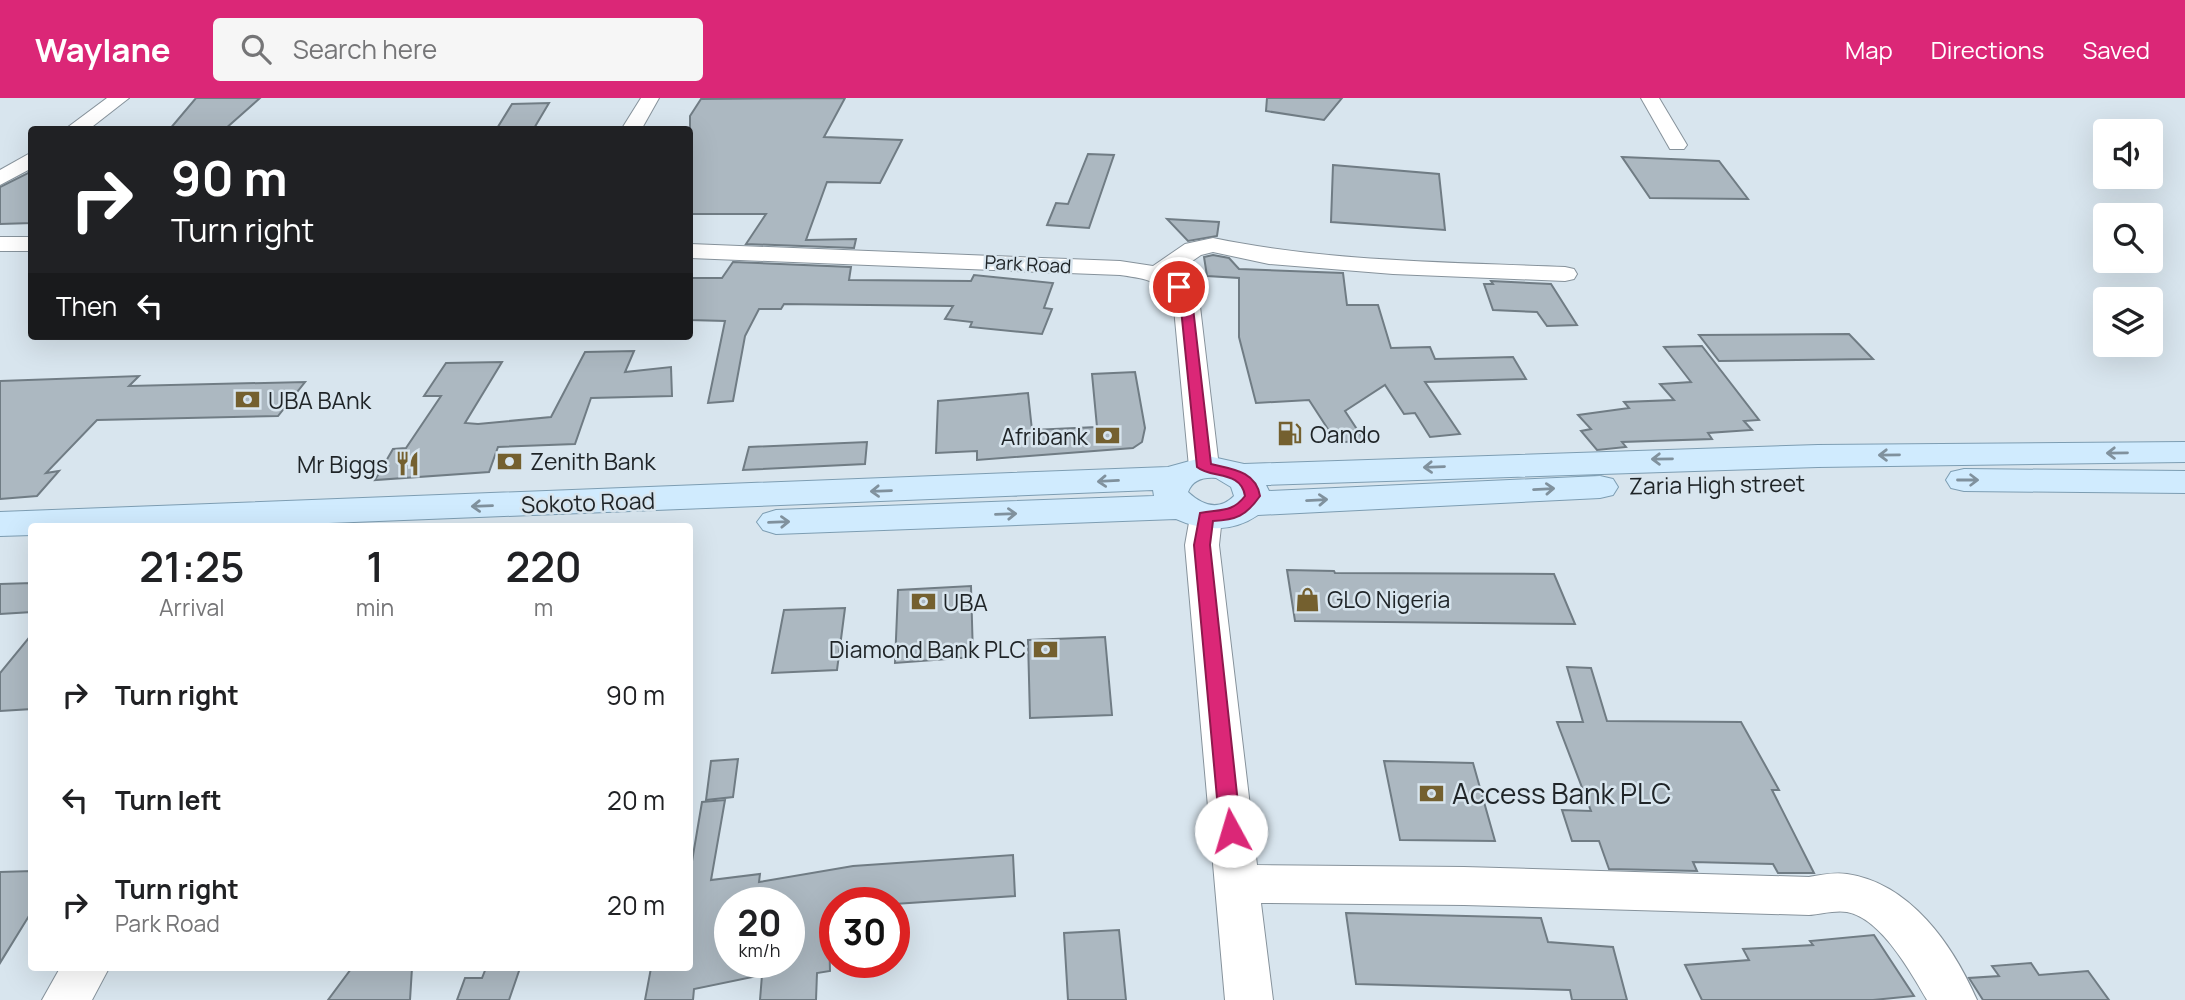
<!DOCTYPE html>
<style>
:root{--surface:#fff;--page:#f6f6f6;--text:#202124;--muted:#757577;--accent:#db2777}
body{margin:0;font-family:Manrope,sans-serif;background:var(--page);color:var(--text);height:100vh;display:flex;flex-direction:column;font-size:26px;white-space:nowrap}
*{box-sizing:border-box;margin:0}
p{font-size:23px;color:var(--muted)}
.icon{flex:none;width:38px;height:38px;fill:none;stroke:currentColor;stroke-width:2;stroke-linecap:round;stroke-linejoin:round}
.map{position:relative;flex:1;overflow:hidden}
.details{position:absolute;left:28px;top:425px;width:665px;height:448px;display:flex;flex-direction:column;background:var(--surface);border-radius:7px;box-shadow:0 7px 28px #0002}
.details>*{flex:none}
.banner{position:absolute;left:28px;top:28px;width:665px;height:214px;border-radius:7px;box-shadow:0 7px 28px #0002;background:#202124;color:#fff;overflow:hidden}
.fabs{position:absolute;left:2093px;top:21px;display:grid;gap:14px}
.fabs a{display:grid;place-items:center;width:70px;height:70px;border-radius:7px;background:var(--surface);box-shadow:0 7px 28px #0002;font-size:35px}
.speed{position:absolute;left:714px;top:789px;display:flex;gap:14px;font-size:35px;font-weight:700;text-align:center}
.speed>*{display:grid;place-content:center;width:91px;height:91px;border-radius:50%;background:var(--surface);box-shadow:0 7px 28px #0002;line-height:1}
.speed small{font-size:18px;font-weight:400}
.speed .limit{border:10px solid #d22;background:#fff;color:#111}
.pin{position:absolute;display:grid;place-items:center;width:60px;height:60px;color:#fff;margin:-30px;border:4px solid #fff;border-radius:50%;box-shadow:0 2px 7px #0007}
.me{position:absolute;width:77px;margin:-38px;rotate:354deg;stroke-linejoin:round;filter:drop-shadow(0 0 5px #0008)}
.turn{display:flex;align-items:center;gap:24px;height:147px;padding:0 28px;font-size:32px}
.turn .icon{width:91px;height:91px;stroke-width:2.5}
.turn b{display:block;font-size:49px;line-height:60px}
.then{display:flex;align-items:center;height:66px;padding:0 28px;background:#0003;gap:14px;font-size:26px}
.eta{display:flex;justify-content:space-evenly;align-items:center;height:119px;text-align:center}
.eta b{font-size:42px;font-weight:600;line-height:49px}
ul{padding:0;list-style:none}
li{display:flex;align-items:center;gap:21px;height:105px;padding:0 28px}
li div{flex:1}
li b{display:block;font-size:26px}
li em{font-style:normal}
header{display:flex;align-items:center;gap:42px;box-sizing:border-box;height:98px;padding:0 35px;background:var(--accent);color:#fff}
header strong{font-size:33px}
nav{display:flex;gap:38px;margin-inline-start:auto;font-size:24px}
.search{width:490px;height:63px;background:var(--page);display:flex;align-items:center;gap:18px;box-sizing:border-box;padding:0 24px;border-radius:7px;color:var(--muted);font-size:26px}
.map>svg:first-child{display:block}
.building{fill:#acb8c1;stroke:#707c84;stroke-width:2;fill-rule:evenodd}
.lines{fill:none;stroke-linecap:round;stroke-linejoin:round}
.street-casing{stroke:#86929b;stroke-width:2}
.primary-casing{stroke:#7d9db2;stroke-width:2}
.street{fill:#fff;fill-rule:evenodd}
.primary{fill:#d0ebfe;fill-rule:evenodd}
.oneway{stroke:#80919d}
.route{fill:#db2777;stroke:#8e194d;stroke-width:2}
.labels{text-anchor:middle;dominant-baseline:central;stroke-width:5;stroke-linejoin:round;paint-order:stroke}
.far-street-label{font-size:19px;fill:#1f2427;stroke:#d8e5ee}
.poi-label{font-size:23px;fill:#1f2427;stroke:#d8e5ee;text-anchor:start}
.street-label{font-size:23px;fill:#1f2427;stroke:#d8e5ee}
.near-poi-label{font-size:28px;fill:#1f2427;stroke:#d8e5ee;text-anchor:start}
</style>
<header>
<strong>Waylane</strong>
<div class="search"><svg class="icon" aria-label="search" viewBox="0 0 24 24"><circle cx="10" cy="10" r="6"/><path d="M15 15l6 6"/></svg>Search here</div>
<nav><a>Map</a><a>Directions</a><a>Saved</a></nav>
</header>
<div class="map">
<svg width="2185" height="902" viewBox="0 0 2185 902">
<rect width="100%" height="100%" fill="#d8e5ee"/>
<!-- building -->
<g class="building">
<path d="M196,0H260L224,32H169Z"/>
<path d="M845,0L824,39L902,42L880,85L827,84L806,142L856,141L854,150L746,146L766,116H690V18L701,1Z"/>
<path d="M1267,0H1342L1324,22L1266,13Z"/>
<path d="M549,5L533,32H496L512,6Z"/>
<path d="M1088,56L1114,57L1089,130L1047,127L1056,105L1068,106Z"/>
<path d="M1622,59L1719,63L1748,101L1650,100Z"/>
<path d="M1333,67L1439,76L1445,132L1331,124Z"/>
<path d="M32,73V125L0,126V89Z"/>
<path d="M1167,121L1219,124L1217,138L1188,143Z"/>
<path d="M1213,157L1229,160L1239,171L1343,175L1347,207H1378L1391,250L1430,249L1435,261L1513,259L1526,281L1425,284L1460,336L1430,339L1415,315L1404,316L1385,287L1345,313L1364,342L1337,345L1309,302L1256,305L1239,239V180L1207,178L1204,159Z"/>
<path d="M733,164L851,169L849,182L971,183L974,177L1053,185L1044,210L1052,211L1042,236L970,229L972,224L945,221L953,208L784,206L781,211H759L745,238L733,303L708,305L725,223L690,222V180H722Z"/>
<path d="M1491,183L1551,186L1577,227L1547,228L1537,214L1493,212L1484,186H1493Z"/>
<path d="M1849,236L1873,261L1719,263L1699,237Z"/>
<path d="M1702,248L1759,322L1744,323L1752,332L1708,335L1712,341L1622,344L1626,349L1597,352L1581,333L1591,331L1578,317L1629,310L1624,304L1674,302L1660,286L1691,284L1664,249Z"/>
<path d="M634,253L625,274L671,269L672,298L591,300L575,346L498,349L489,374L375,382L393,351L406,350L441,298H424L446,265L502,264L465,325L478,326L551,319L585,254Z"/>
<path d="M1135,274L1145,330L1142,344L1133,350L977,362V353L936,355L938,303L1028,295L1032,332L1097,329L1092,276Z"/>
<path d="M139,278L129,288L305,284L278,318L97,322L46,375L59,373L37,398L0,401V283Z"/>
<path d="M867,344L865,366L743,372L749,349Z"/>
<path d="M1287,472L1334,473L1335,475L1554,476L1575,526L1295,523Z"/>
<path d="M32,485V514L0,516V486Z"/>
<path d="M971,488L973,559L895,565L898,492Z"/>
<path d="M845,510L837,572L772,575L784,512Z"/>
<path d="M32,536V611L0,613V575Z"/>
<path d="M1105,539L1112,617L1030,620L1028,542Z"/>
<path d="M1567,569L1591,570L1607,623L1741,624L1779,692H1772L1814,775H1778L1773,766L1693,764L1697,773L1609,771L1599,743H1572L1562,712L1591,713L1557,624H1583Z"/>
<path d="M738,661L733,699L706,702L711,663Z"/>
<path d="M1384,663L1473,665L1495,743L1400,742Z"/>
<path d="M725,702L711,782L760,776L759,784L853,768L1013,757L1015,798L894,806L835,805V829L829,830L830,873L817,875L816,902H760L762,877L694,891L693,902H645L651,870H690V775L702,704ZM730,805H789V864H730Z"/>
<path d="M32,773V813L0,865V774Z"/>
<path d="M1346,815L1541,820L1548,844L1613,849L1627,902H1572L1570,892L1356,886Z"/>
<path d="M1119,832L1126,902H1068L1064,835Z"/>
<path d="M1874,837L1914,898L1873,902H1702L1685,867L1749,862L1743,851L1813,847L1810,843Z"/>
<path d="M2031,865L2039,877L2088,873L2109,902H1983L1969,880L1999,878L1992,868Z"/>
<path d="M412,870L410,902H328L351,871Z"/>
<path d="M486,870H520L509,902H457L465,880H482Z"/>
</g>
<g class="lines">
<defs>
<g id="street">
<path d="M107,0H129L88,32H64Z"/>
<path d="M641,0H659L641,32H621Z"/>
<path d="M1641,0H1659L1687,47L1684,51H1670Z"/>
<path d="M32,54V70L0,87V72Z"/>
<rect x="0" y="139" width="32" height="14"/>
<path d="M1213,140C1328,164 1448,164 1565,169L1574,171L1577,176L1574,181L1565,183L1393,176L1269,166L1213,154L1201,157L1175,175L1190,187L1199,200L1219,369L1215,376L1204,378L1193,376L1189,369L1173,200C1161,182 1140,180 1120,177L690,160V146L1120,163L1153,168L1185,146Z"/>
<path d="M1206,409L1217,412L1222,419L1219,447L1257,767L1464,769L1809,779C1821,777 1834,774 1847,776C1910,785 1953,847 1977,902H1927C1911,875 1881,820 1847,814C1835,812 1821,816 1809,817L1464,807L1261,805L1273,902H1225L1185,447L1190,419L1195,412Z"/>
<path d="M60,870H109L92,902H42Z"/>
</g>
<g id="primary">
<path d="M2185,344V364L1818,369L1266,387L1269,393L1600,378L1613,381L1618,389L1613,397L1600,400L1258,417C1232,435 1203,433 1176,421L776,436L763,432L757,424L763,416L776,412L1154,398L1153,392L232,429H32V437L0,438V414L1168,369L1208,358L1244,366L1818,347ZM1216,380L1231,389L1234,398C1219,413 1203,408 1188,394C1193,381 1204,379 1216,380Z"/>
<path d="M1964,371L2185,373V395L1964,393L1951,390L1946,382L1951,374Z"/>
</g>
</defs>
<!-- street casing -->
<use href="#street" class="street-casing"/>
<!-- primary casing -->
<use href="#primary" class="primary-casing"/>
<!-- street -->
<use href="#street" class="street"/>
<!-- primary -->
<use href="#primary" class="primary"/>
</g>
<!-- one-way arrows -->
<defs><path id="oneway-shaft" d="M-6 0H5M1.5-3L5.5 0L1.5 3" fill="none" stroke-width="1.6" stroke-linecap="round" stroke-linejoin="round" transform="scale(1.75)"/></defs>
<g class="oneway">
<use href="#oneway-shaft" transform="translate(2117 355) rotate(179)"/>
<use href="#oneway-shaft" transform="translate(1889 357) rotate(179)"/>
<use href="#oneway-shaft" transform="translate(1662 361) rotate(179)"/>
<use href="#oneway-shaft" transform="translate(1434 369) rotate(178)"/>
<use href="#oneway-shaft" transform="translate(1968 382)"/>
<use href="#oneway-shaft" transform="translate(1108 383) rotate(177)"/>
<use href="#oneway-shaft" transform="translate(1544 391) rotate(-3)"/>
<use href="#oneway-shaft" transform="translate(881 393) rotate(178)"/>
<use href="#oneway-shaft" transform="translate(1317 402) rotate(-3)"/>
<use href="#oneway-shaft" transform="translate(482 408) rotate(178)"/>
<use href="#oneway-shaft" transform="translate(1006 416) rotate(-2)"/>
<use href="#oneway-shaft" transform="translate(779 424) rotate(-2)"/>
</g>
<!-- route -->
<path class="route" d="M1179,185L1184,186L1192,201L1211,366C1232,371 1256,373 1260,398C1246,418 1236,422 1213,423L1210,447L1241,733L1238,739L1231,741L1223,739L1220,733L1194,447L1200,415C1220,411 1232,415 1245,398C1241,372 1211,381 1197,369L1180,201L1173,189Z"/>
<!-- icons -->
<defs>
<symbol id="bank-bare" viewBox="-9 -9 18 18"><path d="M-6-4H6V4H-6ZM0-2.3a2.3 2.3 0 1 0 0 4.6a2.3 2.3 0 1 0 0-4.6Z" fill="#74602f" stroke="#d8e5ee" stroke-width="2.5" paint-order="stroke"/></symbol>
<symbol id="fuel-bare" viewBox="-9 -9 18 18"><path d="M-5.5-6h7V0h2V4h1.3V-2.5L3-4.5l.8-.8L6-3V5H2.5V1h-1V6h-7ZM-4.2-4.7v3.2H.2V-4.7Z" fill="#74602f" stroke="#d8e5ee" stroke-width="2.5" paint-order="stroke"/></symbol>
<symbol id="restaurant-bare" viewBox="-9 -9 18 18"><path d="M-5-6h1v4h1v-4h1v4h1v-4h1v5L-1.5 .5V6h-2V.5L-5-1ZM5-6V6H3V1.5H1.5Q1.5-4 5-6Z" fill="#74602f" stroke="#d8e5ee" stroke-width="2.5" paint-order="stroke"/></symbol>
<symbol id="shop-bare" viewBox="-9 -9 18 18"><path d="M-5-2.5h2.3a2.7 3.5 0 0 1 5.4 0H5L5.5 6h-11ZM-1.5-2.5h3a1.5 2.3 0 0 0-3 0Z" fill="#74602f" stroke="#d8e5ee" stroke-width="2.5" paint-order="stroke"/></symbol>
</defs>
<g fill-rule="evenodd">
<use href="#bank-bare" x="230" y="284" width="35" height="35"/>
<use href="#fuel-bare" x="1272" y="318" width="35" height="35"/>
<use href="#bank-bare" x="1090" y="320" width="35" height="35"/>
<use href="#bank-bare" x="492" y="346" width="35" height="35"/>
<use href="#restaurant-bare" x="390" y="348" width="35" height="35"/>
<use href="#shop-bare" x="1290" y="484" width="35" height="35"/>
<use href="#bank-bare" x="906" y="486" width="35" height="35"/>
<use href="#bank-bare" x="1028" y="534" width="35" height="35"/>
<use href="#bank-bare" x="1414" y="678" width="35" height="35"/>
</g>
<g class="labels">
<!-- far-street labels -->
<g class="far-street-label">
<text transform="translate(1028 166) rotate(3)">Park Road</text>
</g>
<!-- poi labels -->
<g class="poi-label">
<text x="268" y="302">UBA BAnk</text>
<text x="1310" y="336">Oando</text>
<text x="1088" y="338" text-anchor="end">Afribank</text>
<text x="530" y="363">Zenith Bank</text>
<text x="388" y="366" text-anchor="end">Mr Biggs</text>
<text x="1327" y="501">GLO Nigeria</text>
<text x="943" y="504">UBA</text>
<text x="1026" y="551" text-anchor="end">Diamond Bank PLC</text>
</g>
<!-- street labels -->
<g class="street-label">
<text transform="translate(1717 386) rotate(-1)">Zaria High street</text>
<text transform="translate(588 404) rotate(-2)">Sokoto Road</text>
</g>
<!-- near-poi labels -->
<g class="near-poi-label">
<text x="1452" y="695">Access Bank PLC</text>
</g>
</g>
</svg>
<div class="fabs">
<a><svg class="icon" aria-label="sound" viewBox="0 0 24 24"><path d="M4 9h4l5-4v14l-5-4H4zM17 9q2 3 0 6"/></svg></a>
<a><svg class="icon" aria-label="search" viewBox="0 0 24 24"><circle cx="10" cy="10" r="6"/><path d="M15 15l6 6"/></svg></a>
<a><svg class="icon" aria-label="layers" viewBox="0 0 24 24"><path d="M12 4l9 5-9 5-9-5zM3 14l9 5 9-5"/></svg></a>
</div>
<div class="speed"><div>20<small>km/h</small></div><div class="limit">30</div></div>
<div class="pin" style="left:1179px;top:189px;background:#d93025"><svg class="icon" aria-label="arrive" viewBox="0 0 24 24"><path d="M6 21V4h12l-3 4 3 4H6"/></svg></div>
<svg class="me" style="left:1231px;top:733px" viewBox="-20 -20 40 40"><circle r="19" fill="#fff"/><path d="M0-13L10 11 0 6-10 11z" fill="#db2777"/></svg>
<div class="banner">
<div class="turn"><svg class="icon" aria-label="right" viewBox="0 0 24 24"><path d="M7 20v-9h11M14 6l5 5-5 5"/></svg><div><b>90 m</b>Turn right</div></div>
<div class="then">Then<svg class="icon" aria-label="left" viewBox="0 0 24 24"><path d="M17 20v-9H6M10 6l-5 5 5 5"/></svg></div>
</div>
<section class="details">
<div class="eta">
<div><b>21:25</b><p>Arrival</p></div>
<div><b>1</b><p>min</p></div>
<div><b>220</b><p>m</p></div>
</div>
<ul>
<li><svg class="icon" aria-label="right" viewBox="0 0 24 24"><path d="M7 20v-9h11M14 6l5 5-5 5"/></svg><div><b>Turn right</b></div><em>90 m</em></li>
<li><svg class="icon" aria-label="left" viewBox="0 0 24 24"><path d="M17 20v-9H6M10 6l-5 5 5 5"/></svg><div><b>Turn left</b></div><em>20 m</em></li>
<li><svg class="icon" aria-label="right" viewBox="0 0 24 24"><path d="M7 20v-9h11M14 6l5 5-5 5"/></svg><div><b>Turn right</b><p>Park Road</p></div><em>20 m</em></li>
</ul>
</section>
</div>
